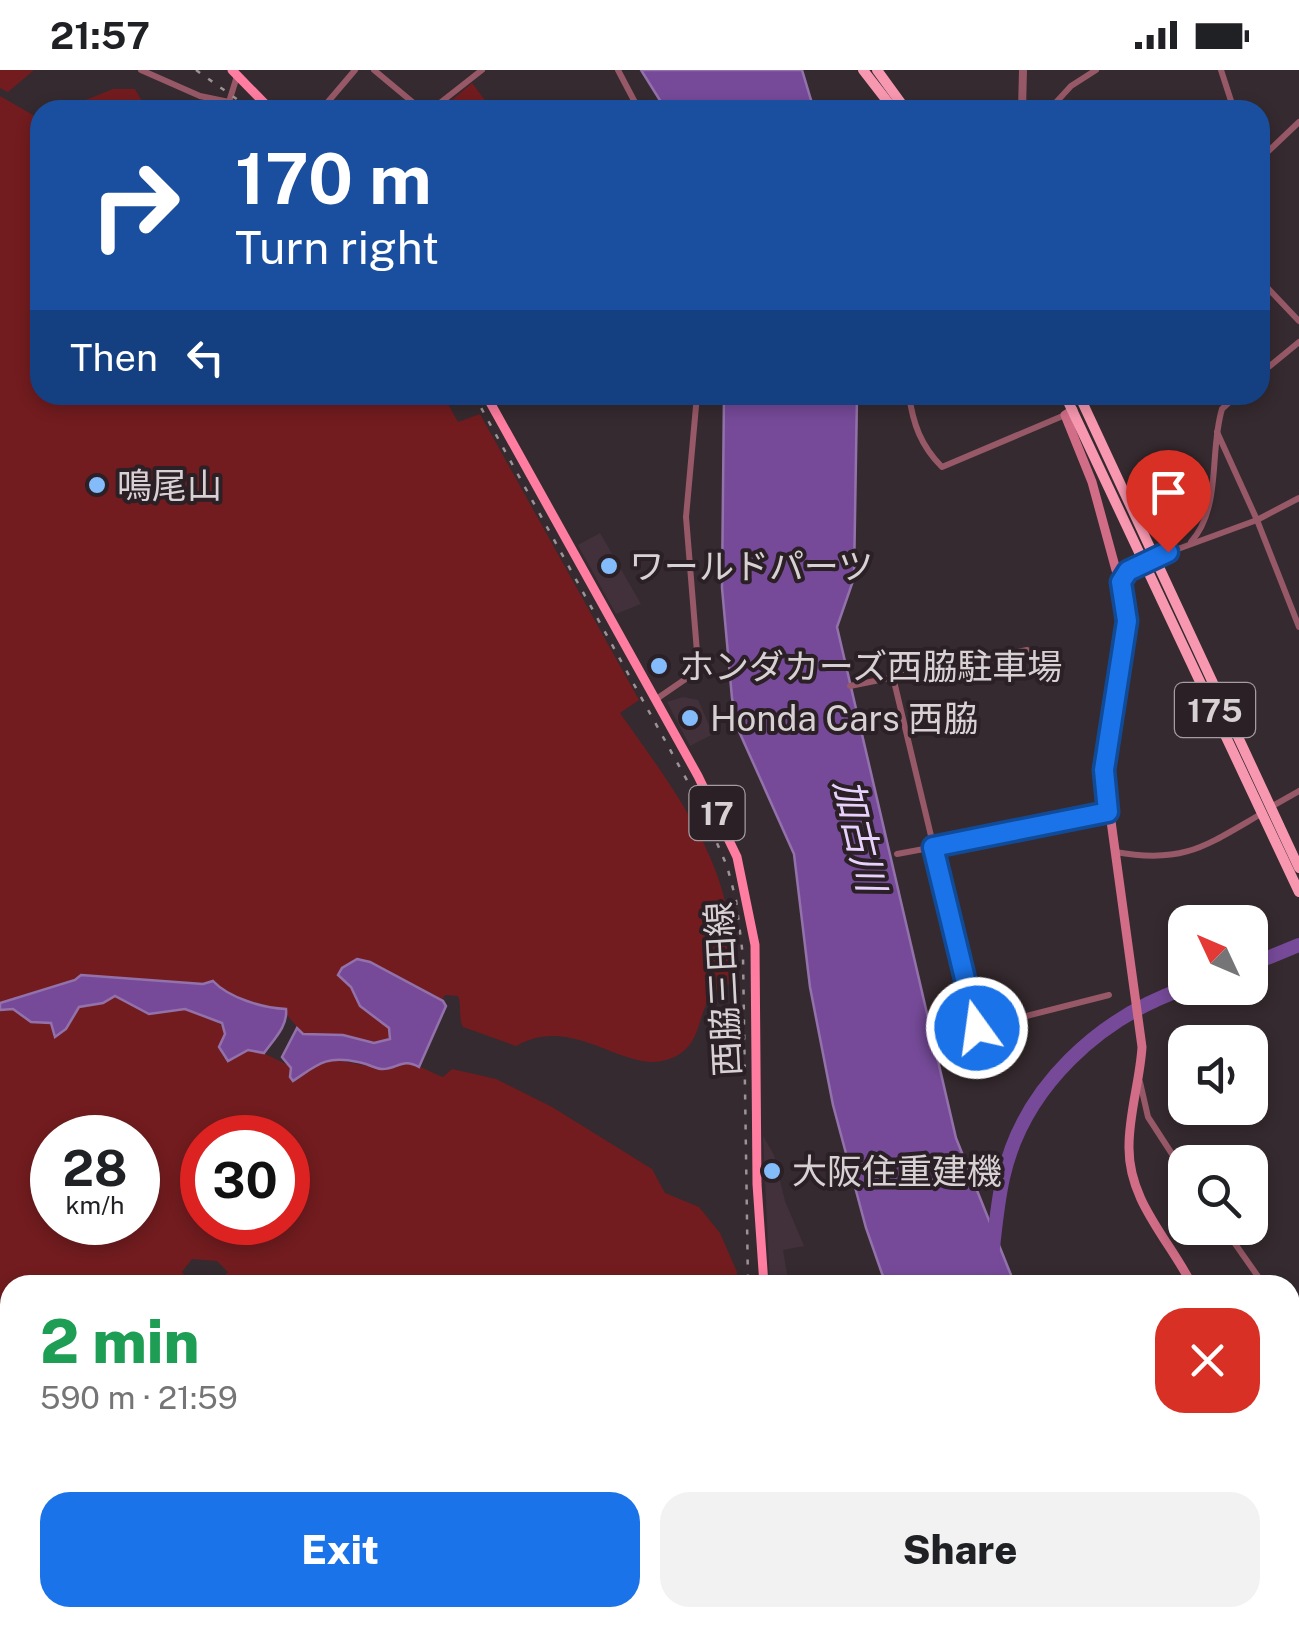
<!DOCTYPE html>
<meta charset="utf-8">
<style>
:root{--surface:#fff;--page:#f2f2f2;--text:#202124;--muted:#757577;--accent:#1a73e8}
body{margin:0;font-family:"Public Sans","Noto Sans JP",sans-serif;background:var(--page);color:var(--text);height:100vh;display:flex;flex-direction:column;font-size:38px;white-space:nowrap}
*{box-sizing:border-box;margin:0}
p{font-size:32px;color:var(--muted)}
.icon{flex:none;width:55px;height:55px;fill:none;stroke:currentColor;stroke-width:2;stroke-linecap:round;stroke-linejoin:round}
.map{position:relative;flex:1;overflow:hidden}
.side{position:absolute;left:0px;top:1205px;width:1300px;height:352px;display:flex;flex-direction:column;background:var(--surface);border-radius:30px 30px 0 0;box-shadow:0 5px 15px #0003}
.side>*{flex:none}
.banner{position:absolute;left:30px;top:30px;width:1240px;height:305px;border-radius:30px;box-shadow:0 5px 15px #0003;background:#1a4fa0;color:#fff;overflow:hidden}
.needle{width:65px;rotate:314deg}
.buttons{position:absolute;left:1168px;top:835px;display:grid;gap:20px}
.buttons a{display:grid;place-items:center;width:100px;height:100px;border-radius:20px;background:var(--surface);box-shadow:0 5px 15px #0003;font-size:50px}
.speed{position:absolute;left:30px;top:1045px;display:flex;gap:20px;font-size:50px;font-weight:700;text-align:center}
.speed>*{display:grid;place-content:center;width:130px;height:130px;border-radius:50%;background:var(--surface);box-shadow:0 5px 15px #0003;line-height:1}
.speed small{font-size:25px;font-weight:400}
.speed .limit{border:15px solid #d22;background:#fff;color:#111}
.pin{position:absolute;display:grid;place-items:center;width:85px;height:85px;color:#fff;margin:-102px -42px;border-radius:50% 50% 50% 0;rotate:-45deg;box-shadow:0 0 10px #0007}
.pin .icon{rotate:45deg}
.me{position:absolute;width:110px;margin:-55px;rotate:346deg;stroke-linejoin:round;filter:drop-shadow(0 0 8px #0008)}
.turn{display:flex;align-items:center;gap:35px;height:210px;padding:0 40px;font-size:45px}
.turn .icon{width:130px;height:130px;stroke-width:2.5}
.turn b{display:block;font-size:70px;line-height:85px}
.then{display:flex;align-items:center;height:95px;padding:0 40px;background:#0003;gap:20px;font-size:38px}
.round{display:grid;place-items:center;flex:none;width:105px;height:105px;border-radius:30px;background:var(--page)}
.head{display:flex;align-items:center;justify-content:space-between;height:170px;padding:0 40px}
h1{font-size:60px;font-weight:800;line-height:75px;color:#1e9e55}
.action{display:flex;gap:20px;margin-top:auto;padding:20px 40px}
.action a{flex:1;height:115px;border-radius:30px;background:var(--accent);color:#fff;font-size:40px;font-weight:800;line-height:115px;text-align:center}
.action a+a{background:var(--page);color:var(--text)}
.status{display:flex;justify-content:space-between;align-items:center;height:70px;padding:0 50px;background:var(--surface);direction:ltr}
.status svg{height:28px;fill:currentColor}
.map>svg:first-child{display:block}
.built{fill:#42313a}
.green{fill:#721c1f;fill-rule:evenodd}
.water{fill:#764a99;stroke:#9372ab;stroke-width:2.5}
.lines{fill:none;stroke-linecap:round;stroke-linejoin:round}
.river{stroke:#764a99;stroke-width:14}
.minor{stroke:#975867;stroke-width:6}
.tertiary{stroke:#975867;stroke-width:8}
.secondary{stroke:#d16d87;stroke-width:9}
.primary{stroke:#fe7da0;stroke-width:9}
.trunk{stroke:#f898b0;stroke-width:10}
.rail{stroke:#9c9397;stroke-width:2.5;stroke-dasharray:5 10;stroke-linecap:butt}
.route-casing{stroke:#114b97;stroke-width:25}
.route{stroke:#1a73e8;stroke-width:18}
.poi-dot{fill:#84bcfb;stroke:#2a2025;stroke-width:4}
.labels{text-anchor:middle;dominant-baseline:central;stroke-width:8;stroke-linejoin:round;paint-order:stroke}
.shield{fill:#2a2025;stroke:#a49ca0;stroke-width:2.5}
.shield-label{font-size:32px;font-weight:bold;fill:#d8d1d4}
.poi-label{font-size:35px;fill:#d8d1d4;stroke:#2a2025;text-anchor:start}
.street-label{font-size:35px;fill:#d8d1d4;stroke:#2a2025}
.water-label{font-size:38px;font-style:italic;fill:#e8d2fd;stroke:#2a2025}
</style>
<div class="status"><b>21:57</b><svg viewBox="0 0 49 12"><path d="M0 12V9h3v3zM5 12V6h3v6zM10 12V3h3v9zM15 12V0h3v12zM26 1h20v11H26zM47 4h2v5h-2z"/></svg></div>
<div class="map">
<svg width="1299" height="1557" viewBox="0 0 1299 1557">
<rect width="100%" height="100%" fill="#352a2f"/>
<!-- built -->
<g class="built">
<path d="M600,463L641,534L616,544L578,475Z"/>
<path d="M683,627L698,630L713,664L690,676L667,632Z"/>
<path d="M763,1066L774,1085L785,1131L804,1176L783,1180L789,1215H770Z"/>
</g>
<!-- green -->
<g class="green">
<path d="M0,0H34L8,22L0,18Z"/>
<path d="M472,13L487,33L474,40H457L451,31Z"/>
<path d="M113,19H135L147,40H61Z"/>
<path d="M0,26L40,49V325H443L458,352L480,344L639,630L620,643C664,706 716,771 729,850C732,870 733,892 735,912C727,915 719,917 714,923C695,942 705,979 666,990C623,1003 573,943 516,976L463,957C458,946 462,937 458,926L445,925L441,931L370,892L342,910L351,917L364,940L389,958L390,969L374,973L344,965L303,964L287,945L286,939C263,938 229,928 213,911L203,914L81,905L75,910L0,933Z"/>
<path d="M115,926L149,944L185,939L207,945L225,958L223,987L228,990L248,980H257L290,996L297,1011C324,976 348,997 384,997C393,997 398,991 406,992C418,994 431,1003 443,1007L452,999L496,1009L552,1037L652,1099L665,1123L699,1137L720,1163L737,1202L736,1215H223L221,1209L228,1202L217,1191L192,1189L182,1202L195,1215H10V1268L0,1262V940L12,939L31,952L51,953L59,962L66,959L79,937L103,933ZM52,1068H138V1152H52ZM202,1068H288V1152H202Z"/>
<path d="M10,1513V1548H75L83,1557H0V1523Z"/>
<path d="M104,1548H199L213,1557H101Z"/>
<path d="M227,1548H319L298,1557H241Z"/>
<path d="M367,1548H522L512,1557H433L424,1548L414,1557H385Z"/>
</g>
<!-- water -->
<g class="water">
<path d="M641,0H802L814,40H666Z"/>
<path d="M724,325H857L854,508L837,557L956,1068L1015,1215H886L866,1158L833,1035L810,917L794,784L738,659L732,628L722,518Z"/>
<path d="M357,889L370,892L443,931L446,936L419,997C402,987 397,1000 381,999C374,998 366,993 358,992C325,985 317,995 293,1011L290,1007L291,998L282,987L297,958L303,964L343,965L374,973L390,969L389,958L360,936L351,917L338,905L342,898Z"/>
<path d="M81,905L203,914L213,911C229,928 263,938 286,939C288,956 274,969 264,983L248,980L228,991L219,977L225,964L222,953L185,939L149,944L115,926L103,933L79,937L66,959L55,967L51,953L31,952L13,939L0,940V933L75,910Z"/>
<path d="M1090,1548H1201L1204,1557H1097Z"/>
</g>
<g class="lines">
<!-- river -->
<g class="river">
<path d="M1250,895L1299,875"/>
<path d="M988,1215C994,1180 995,1144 1003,1108C1023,1017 1100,947 1186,918"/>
<path d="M0,1353L10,1339"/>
</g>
<!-- minor -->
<g class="minor">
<path d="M141,0L200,26L229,32L236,40"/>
<path d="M374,0L422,40"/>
<path d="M618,0L639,40"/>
<path d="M1221,0L1234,40"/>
<path d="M229,32L237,6"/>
<path d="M321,40L355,0"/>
<path d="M431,40L482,0"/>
<path d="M1049,40L1071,16L1096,0"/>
<path d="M1260,89L1299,52"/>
<path d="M1260,210L1299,251"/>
<path d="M1260,304L1299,272"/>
<path d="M909,325C913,354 921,376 942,397L1065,345"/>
<path d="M1217,362L1257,450L1299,557"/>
<path d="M1191,472C1222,437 1209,381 1222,339L1237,325"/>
<path d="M1156,487L1257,450L1299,428"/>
<path d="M893,607L977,958"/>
<path d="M850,616L1027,580"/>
<path d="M655,630L687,608L697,582L686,447L697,325"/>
<path d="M1271,737L1299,721"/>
<path d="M1115,782C1183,794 1204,777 1261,744"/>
<path d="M897,784L1102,746L1108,742"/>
<path d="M940,968L1109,925"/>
<path d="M1140,1012L1148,1047L1185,1104"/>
<path d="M1224,1158L1264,1215"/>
<path d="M1290,1283L1294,1299L1290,1369"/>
<path d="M0,1515L10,1506"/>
<path d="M731,1548L738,1557"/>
<path d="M800,1548L804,1557"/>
<path d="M922,1548L930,1557"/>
<path d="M943,1548L944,1557"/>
<path d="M1271,1548L1272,1557"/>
</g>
<!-- tertiary -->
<g class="tertiary">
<path d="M1022,40L1023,0"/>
<path d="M0,1400L10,1407"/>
<path d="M215,1548L229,1557"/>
</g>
<!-- secondary -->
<g class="secondary">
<path d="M1073,340L1065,345L1092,412L1116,500L1123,507"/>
<path d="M1149,490L1128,501L1121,512L1127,551L1104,700L1142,977C1140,1010 1129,1043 1129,1076C1128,1131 1169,1169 1192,1215"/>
<path d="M1290,1523L1299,1518"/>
<path d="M1219,1557L1239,1548"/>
</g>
<!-- primary -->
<g class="primary">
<path d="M232,0L271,40"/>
<path d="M486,325L698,706L737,787L755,875L757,1114L764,1215"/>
<path d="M903,1548L907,1557"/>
</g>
<!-- trunk -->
<g class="trunk">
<path d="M863,0L894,40"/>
<path d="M877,0L906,40"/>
<path d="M1065,325L1299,822"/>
<path d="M1079,325L1299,798"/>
</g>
<!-- rail -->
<g class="rail">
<path d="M196,0L252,40"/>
<path d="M474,325L699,732L727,796L736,830L743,886L748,1215"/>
<path d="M842,1548L846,1557"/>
</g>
</g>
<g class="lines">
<defs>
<path id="route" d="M977,958L933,777L1108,742L1104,700L1127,551L1121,512L1128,501L1168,482"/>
</defs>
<!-- route casing -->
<use href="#route" class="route-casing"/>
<!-- route -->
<use href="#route" class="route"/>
</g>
<!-- markers -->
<g class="poi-dot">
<circle cx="97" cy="415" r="10"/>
<circle cx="609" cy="496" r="10"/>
<circle cx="659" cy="596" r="10"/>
<circle cx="690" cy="648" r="10"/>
<circle cx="772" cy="1101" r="10"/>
</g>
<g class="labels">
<!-- shield labels -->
<g class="shield">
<rect x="1175" y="613" width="80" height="54" rx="8"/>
<rect x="689.5" y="716" width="55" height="54" rx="8"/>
</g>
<g class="shield-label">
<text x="1215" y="640">175</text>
<text x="717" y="743">17</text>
</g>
<!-- poi labels -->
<g class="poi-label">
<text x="117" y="415">鳴尾山</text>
<text x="629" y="496">ワールドパーツ</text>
<text x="679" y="596">ホンダカーズ西脇駐車場</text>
<text x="710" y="648">Honda Cars 西脇</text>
<text x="792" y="1101">大阪住重建機</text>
</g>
<!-- street labels -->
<g class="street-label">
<text transform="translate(723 919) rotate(-93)">西脇三田線</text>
</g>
<!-- water labels -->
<g class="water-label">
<text transform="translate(860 765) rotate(77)">加古川</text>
</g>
</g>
</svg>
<div class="buttons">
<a><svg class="needle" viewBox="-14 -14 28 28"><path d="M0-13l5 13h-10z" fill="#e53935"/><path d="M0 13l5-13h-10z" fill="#757577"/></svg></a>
<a><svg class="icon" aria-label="sound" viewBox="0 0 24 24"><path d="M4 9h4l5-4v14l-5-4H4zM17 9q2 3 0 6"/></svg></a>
<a><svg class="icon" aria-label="search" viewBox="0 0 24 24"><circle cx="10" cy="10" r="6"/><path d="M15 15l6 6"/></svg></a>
</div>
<div class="speed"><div>28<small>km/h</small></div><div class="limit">30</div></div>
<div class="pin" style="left:1168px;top:482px;background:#d93025"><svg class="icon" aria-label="arrive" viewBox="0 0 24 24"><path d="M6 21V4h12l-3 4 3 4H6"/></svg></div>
<svg class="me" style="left:977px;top:958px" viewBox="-20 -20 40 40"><circle r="17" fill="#1a73e8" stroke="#fff" stroke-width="3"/><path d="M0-11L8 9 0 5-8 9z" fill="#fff"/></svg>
<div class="banner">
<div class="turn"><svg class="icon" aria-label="right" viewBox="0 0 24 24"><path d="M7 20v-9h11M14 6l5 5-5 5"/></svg><div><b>170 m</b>Turn right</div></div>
<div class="then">Then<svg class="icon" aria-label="left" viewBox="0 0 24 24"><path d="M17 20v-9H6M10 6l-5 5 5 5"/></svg></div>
</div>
<section class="side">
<div class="head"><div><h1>2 min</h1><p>590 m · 21:59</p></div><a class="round" style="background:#d93025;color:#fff"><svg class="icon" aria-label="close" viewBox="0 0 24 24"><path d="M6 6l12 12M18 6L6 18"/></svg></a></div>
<div class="action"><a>Exit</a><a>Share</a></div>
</section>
</div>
